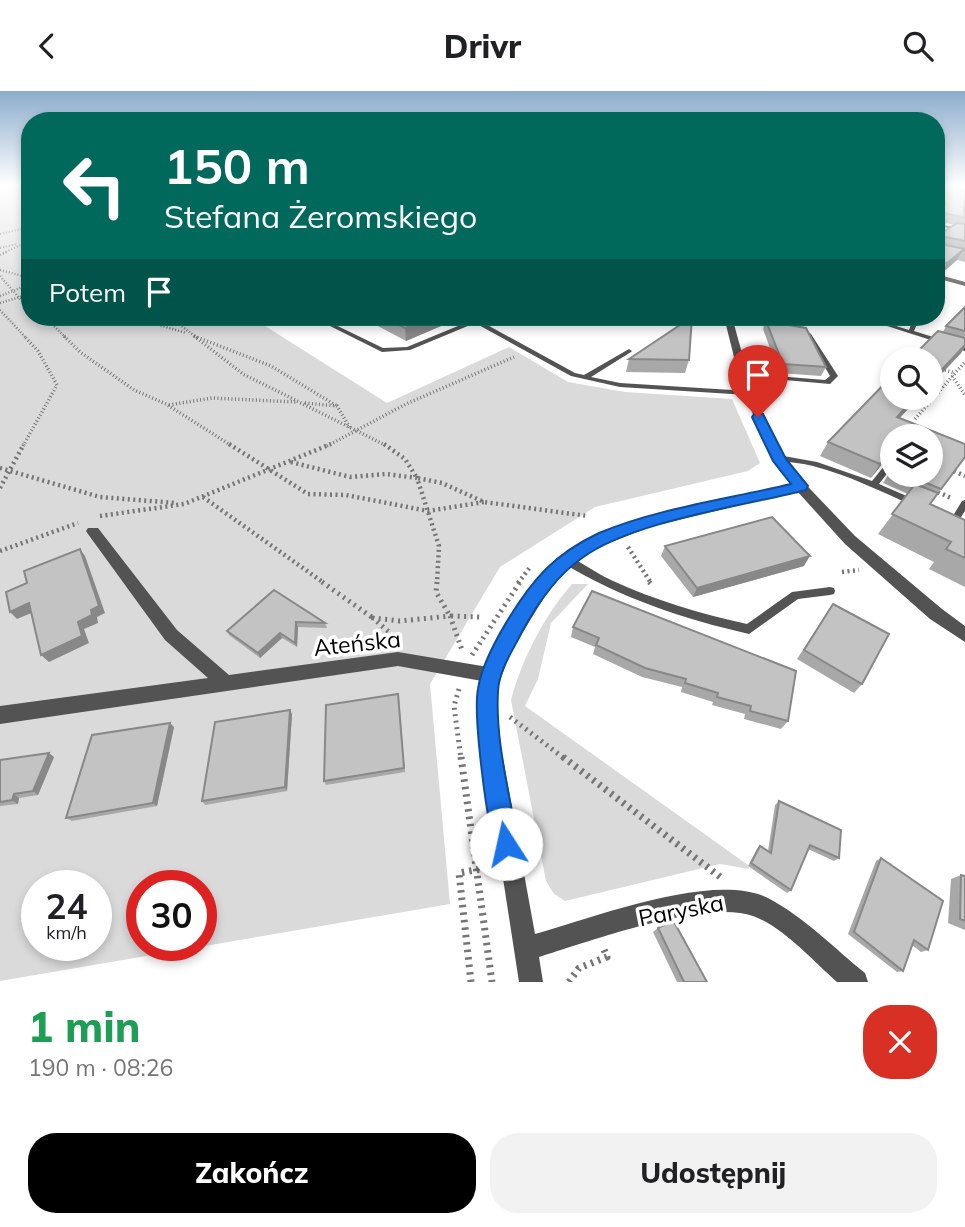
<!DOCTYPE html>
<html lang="pl">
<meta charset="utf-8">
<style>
:root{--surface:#fff;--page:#f2f2f2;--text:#202124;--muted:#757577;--accent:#000}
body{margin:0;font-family:Mulish,sans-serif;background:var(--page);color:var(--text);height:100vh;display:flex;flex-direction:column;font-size:26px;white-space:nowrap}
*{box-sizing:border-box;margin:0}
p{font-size:23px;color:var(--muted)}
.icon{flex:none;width:38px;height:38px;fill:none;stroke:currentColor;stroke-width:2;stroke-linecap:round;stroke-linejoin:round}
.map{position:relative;height:891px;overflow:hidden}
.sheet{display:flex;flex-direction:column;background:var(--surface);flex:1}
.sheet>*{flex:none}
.banner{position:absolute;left:21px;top:21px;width:924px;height:214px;border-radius:28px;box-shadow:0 4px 10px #0003;background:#00695c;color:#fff;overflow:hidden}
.buttons{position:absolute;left:880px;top:256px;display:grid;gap:14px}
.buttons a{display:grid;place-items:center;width:63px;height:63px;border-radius:50%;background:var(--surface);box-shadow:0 4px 10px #0003;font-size:35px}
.speed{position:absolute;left:21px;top:779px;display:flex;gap:14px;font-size:35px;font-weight:700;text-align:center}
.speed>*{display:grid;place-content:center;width:91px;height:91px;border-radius:50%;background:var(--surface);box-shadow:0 4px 10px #0003;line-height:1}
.speed small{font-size:18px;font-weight:400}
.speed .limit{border:10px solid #d22;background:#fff;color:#111}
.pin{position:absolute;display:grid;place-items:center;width:60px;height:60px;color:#fff;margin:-72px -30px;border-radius:50% 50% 50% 0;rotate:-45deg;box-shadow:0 0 7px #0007}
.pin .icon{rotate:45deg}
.me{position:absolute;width:77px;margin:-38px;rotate:350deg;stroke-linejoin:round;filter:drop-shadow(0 0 5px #0008)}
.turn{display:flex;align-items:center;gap:24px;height:147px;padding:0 28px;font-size:32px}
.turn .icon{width:91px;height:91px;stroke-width:2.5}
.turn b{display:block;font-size:49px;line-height:60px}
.then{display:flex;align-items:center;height:66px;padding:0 28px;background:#0003;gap:14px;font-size:26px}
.round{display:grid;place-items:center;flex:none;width:74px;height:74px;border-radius:28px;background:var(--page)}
.headline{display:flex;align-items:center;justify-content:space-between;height:119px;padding:0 28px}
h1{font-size:42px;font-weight:800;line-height:52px;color:#1e9e55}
.button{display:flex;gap:14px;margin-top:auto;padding:14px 28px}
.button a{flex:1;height:80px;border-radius:28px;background:var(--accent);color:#fff;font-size:28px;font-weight:800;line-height:80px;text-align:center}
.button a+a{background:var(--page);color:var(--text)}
header{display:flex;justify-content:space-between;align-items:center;height:91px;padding:0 28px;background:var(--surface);font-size:32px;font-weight:800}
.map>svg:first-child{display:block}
.green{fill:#dadada;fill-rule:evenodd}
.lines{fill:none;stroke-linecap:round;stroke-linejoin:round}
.path-far5{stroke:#757575;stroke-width:2;stroke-dasharray:1 2;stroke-linecap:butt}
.path-far4{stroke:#757575;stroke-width:2.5;stroke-dasharray:1 2;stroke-linecap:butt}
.path-far3{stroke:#757575;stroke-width:3.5;stroke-dasharray:1 2.5;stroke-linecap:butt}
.path-far2{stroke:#757575;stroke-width:4.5;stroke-dasharray:2 3.5;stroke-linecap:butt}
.path-far1{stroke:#757575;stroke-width:5;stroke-dasharray:2 4.5;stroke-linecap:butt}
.path{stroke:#757575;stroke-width:7;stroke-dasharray:2.5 5;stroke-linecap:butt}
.service{fill:#535353;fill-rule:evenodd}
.minor{fill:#535353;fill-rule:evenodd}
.wall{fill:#a8a8a8;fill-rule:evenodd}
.shaded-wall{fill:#888}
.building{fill:#c3c3c3;stroke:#888;stroke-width:2;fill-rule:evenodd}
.route{fill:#1a73e8;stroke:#114b97;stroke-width:2}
.labels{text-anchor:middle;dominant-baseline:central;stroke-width:7;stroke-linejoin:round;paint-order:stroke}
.near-street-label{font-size:23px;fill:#000;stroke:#fff}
</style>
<header><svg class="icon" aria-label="back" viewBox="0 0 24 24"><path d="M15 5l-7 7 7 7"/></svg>Drivr<svg class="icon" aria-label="search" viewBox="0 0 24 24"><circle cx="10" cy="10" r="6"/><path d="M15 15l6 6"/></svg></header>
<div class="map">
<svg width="965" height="891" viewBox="0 0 965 891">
<rect width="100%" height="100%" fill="#fff"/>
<!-- green -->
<g class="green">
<path d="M0,95H30V226H251L387,312L509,256L568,291L625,301L732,308L760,372L748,380L595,416L500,476L430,593L450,813L0,890ZM37,794H96V854H37ZM142,794H201V854H142Z"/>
<path d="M572,493H588L551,532L538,588L525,615L748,774L749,778L720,773L565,810L554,803L546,790L511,609C522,568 544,525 572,493Z"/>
</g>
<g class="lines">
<!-- path-far5 -->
<g class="path-far5">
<path d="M0,143L30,136"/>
<path d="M0,157L17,153"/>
<path d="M3,162L30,150"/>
</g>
<!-- path-far4 -->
<g class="path-far4">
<path d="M0,164L7,161"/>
<path d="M0,179L30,187"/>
<path d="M0,185L30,219"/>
<path d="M0,205L30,193"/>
<path d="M0,212L30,203"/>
<path d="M0,219L26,247"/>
<path d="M36,226L49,230L66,247"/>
<path d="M132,226L186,242"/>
<path d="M170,226L197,247"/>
<path d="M194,245L199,247"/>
</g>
<!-- path-far3 -->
<g class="path-far3">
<path d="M64,245L80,261L134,299L166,313L232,355"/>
<path d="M194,245L243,283L387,355"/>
<path d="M194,245L271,275L337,315"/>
<path d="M945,279L955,282"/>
<path d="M952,285L965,304"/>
<path d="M933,292L943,296"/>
<path d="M918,308L929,312"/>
<path d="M305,312L337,315L350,337"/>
<path d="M169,314L212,307L296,311"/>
<path d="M915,328L965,271"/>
<path d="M23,355L57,294L38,260L24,245"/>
<path d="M327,355L406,313L514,266"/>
</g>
<!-- path-far2 -->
<g class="path-far2">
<path d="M229,353L308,403L346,404L428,420L484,411"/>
<path d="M384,353L405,368L417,387L442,392L484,411L588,425"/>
<path d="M291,371L350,386L386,383L417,387L439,455L437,492"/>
<path d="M0,377L100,406L176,412"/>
<path d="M954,380L965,385"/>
<path d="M0,397L24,353"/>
<path d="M938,401L951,407"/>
<path d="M203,406L324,492"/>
<path d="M100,425L184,413L331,353"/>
<path d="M628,456L651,492"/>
<path d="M0,460L78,432"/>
<path d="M842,481L859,479"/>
<path d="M518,492L531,475"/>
</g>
<!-- path-far1 -->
<g class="path-far1">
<path d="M322,491L373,527"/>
<path d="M437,491L436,501L450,525L480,526"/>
<path d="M649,491L651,493"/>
<path d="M398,549L373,527L400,530L450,525L462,559"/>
<path d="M472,564L520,491"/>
<path d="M459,598L454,615L461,668"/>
<path d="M510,626L565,668"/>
</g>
<!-- path -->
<g class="path">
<path d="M461,666L492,891"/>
<path d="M563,666L723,788"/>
<path d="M471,891L459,782L491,776"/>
<path d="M569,891L579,877L607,866L603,856"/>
</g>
<!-- service -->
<g class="service">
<path d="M936,132L965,139V141L936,134Z"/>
<path d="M936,183L965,191V195L936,187Z"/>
<path d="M312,226H319L383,257L407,256L470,230L465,226H472L476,228L488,226L480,230L575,282L584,284L629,258L632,260L631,261L591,286L620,292L748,300L752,302L748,304L620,296L571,285L475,232L410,259L382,261Z"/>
<path d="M859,226H867L909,239L914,226H920L914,240L965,256V260Z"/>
<path d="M729,228L778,233L781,235L778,237L727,231L726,230Z"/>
<path d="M803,237L811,243L838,285L830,293L740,285L739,284L742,282L825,289L830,285L807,245L800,239Z"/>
<path d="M778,364L817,371L872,390L889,369L892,368V376L879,393L918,410L920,412L915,415L912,414C880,400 848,384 813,375C801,372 788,371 775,369L774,367Z"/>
<path d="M965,409V420L957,432H951L949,430L951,428L962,410Z"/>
<path d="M567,465C582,471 596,482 611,489C654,509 701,523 747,533L792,501L830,496L834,497L835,500L834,503L830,504L798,508L749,543C684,528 620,507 563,472L562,469L563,466Z"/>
</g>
<!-- minor -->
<path class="minor" d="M724,226H732L753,302L791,378L855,445L942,518L965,535V551L930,528L845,453L797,400L650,436L596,457L556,487L510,562L497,598L499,645L535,843C593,827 713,780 768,807C804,826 834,857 865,882L868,891H837C814,871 782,835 753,825C704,808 589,851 539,866L543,891H519L481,645L479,598L482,590L398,575L0,633V615L208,587L165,549L88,443L86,440L88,437H98L177,539L229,584L398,561L488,576L497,554L546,479L586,449L647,427L791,393L780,380L743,302Z"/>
</g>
<!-- wall -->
<g class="wall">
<path d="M936,95H965V171L957,169L942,182L938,181L936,184ZM946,132L955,134L940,143L939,140Z"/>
<path d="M965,216V256L961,262L931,294V268L943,241L946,235Z"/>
<path d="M361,226H462L406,250Z"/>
<path d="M766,230L826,276L821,285L779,282L763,238Z"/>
<path d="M629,268L689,269L685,282L626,281Z"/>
<path d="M892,285V306H919L900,327L965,353V366L930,413L965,429V496L929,478L934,471L878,443L908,403L883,392L892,378V383H931V345H892V366L887,367L871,387L820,365L828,351Z"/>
<path d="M665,455L804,475L693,506L661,465Z"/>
<path d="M274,499L325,532L327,537L298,536L297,556L282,547L260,567L229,544L227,540Z"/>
<path d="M833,513L862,593L854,602L797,568Z"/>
<path d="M573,536L788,630L781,638L744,628L745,623L712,614L713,611L681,601L682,596L642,586L593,563L595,556L571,546Z"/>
<path d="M399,607L405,681L326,694L324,690Z"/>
<path d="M292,623L287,700L205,714L202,710Z"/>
<path d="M174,636L157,715L72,730L66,727Z"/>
<path d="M54,666L38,704L19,707L18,713L0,715V669Z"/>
<path d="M779,710L839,767L834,770L808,758L791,799L787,802L748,775L757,758L760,755L768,760L775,714Z"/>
<path d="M881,767L928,859L921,861L912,854L903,880L897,881L848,843L876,770Z"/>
<path d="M961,784L965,785V839L948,832L951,788Z"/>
<path d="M658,837L707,891H677L653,841Z"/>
</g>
<!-- shaded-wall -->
<g class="shaded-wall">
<path d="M947,130L942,138L936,143L938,137Z"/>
<path d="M963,159L957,169L942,182L947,172Z"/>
<path d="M432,226H462L406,250L405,237Z"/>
<path d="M965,254V256L961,262L931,294V290Z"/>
<path d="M915,306H919L888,339L897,326Z"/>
<path d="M892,358V366L887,367L871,387L880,373Z"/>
<path d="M80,458L85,465L105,522L97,526L98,532L84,538L89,552L49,571L41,564L78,531Z"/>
<path d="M810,465L804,475L693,506L697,497Z"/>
<path d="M29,512L36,520L17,528L10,521Z"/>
<path d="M296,531L298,536L297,556L295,552Z"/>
<path d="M280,542L282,547L260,567L258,562Z"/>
<path d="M290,619L292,623L287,700L285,696Z"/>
<path d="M170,632L174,636L157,715L153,712Z"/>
<path d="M49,662L54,666L38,704L33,700Z"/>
<path d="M14,703L19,707L18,713L12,709Z"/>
</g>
<!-- building -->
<g class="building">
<path d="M936,95H965V116H964V121H965V127L941,121L938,123V127L947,130L938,137L940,143L957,132L965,133V150L941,145L938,148L940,153L965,158V160L963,159L947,172L940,171L939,179L936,181ZM938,110H945V114L939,116Z"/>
<path d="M965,216V240L946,235Z"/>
<path d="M383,226H432L405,237Z"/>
<path d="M692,226L689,269L629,268Z"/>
<path d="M766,230L806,237L826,276L783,273Z"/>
<path d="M938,240L965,247V254L931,290V268H910Z"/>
<path d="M892,285V306H915L897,326L965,353V366L941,398L905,383H931V345H892V358L880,373L828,351Z"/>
<path d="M915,393L938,402L930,413L965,429V467L946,458L951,451L892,423Z"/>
<path d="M772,426L810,465L697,497L665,455Z"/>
<path d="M80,458L99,515L91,519L92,524L78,531L82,545L41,564L29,512L10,521L6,501L27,492L24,480Z"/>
<path d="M274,499L325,532L296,531L295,552L280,542L258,562L227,540Z"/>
<path d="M592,500L796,580L788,630L750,620L751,615L717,606L718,602L685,592L686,588L645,577L596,554L599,547L573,536Z"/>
<path d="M833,513L889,543L862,593L804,559Z"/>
<path d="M398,603L404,677L324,690L326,614Z"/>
<path d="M290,619L285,696L202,710L215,631Z"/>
<path d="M170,632L153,712L66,727L92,644Z"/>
<path d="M49,662L33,700L14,703L12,709L0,711V669Z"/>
<path d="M779,710L841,739L839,767L810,754L791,799L751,772L760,755L771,762Z"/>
<path d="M881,767L943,810L928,859L914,849L903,880L854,841Z"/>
<path d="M961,784L965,785V830L960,828Z"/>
<path d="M673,829L707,891H684L658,837Z"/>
</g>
<!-- sky -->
<linearGradient id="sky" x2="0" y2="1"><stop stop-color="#8baccc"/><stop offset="0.43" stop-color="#fff"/><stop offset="1" stop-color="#fff" stop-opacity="0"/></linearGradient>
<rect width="965" height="220" fill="url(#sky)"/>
<!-- route -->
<path class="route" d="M754,323H763L786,368L808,395L806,399C744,415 632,430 582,467C556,485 537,513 522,541C513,559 499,579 498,600C495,650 510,704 518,753L514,762L506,765L497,762C487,737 473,624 478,598C483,563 522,502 546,478C561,463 580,451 599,442C659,417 728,408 791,393L773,370L752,326Z"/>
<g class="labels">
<!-- near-street labels -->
<g class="near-street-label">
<text transform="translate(357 552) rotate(-6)">Ateńska</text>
<text transform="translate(681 819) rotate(-11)">Paryska</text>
</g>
</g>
</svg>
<div class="buttons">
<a><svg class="icon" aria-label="search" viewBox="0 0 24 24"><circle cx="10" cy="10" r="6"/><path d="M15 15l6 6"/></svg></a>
<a><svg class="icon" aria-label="layers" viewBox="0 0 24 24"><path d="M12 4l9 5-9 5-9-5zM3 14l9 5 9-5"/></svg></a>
</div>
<div class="speed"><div>24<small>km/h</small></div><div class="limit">30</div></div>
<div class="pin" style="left:758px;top:326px;background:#d93025"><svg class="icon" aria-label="arrive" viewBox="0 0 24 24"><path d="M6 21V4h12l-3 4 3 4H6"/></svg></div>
<svg class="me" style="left:506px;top:753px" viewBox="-20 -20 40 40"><circle r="19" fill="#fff"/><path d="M0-13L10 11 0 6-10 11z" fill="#1a73e8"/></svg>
<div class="banner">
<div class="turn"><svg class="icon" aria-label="left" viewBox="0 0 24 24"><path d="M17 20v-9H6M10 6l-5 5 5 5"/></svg><div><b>150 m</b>Stefana Żeromskiego</div></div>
<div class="then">Potem<svg class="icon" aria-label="arrive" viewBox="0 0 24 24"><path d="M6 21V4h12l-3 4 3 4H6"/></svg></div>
</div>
</div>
<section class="sheet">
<div class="headline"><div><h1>1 min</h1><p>190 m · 08:26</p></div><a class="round" style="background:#d93025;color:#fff"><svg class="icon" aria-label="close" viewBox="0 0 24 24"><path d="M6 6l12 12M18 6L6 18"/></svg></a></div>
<div class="button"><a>Zakończ</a><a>Udostępnij</a></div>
</section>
